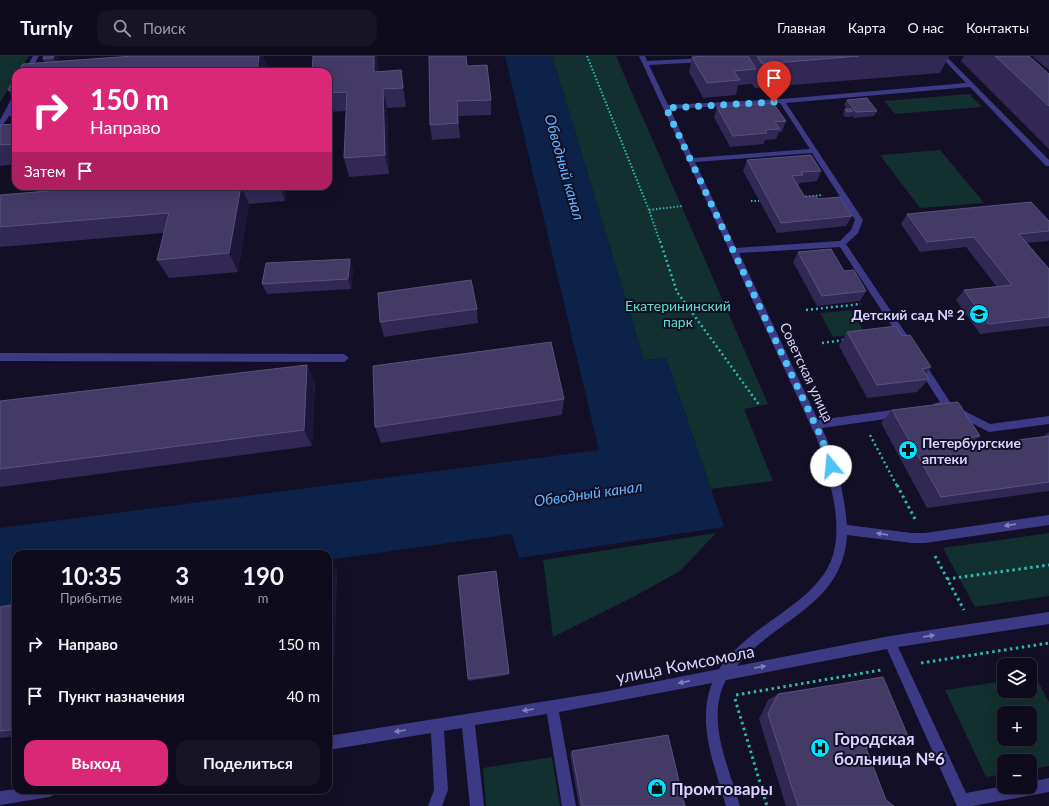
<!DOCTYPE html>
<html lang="ru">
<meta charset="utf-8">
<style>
:root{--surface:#0e0b1c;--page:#171425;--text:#f1f3f6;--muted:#9b9ba3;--line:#2e2b3b;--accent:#db2777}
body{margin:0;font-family:Lato,sans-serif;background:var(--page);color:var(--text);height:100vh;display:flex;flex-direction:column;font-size:15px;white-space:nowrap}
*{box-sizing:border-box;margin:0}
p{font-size:13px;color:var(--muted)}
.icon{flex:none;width:22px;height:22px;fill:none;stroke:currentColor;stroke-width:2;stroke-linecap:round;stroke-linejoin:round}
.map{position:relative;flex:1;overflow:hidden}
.side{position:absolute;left:12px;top:494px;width:320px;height:244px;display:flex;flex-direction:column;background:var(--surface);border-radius:12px;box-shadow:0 4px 16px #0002,0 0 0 1px var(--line)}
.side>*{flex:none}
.hud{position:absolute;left:12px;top:12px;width:320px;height:122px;border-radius:12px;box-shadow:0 4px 16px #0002,0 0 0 1px var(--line);background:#db2777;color:#fff;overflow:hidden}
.fabs{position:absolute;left:997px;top:602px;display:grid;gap:8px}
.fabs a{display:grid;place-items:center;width:40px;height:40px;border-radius:8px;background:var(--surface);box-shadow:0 4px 16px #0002,0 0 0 1px var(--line);font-size:20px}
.pin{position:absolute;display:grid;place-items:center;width:34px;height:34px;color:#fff;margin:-41px -17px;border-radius:50% 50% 50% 0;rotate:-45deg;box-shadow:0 0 4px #0007}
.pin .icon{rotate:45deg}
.me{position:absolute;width:44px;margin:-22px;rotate:343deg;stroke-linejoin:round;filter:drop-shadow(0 0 3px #0008)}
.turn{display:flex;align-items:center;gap:14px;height:84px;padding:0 12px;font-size:18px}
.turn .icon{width:52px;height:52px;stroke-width:2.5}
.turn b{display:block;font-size:28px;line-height:34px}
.then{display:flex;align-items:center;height:38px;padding:0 12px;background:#0003;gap:8px;font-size:15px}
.eta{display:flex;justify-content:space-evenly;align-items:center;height:68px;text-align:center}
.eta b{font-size:24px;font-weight:700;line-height:28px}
.action{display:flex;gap:8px;margin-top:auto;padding:8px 12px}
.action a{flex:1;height:46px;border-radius:12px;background:var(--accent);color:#fff;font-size:16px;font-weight:700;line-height:46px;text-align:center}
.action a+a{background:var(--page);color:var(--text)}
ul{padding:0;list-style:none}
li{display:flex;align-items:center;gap:12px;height:52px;padding:0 12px}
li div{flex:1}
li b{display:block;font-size:15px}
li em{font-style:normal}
header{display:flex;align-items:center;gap:24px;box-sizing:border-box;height:56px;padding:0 20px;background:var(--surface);border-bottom:1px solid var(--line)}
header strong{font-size:19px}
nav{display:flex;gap:22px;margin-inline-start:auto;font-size:14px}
.search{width:280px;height:36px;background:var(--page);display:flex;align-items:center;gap:10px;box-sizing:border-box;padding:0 14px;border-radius:12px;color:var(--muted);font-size:15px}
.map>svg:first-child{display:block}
.green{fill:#12302f;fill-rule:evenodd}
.water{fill:#0c2248}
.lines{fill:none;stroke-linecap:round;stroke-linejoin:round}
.path-far2{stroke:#2fb8b0;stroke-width:2;stroke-dasharray:1.5 2;stroke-linecap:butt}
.path-far1{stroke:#2fb8b0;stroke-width:2.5;stroke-dasharray:2 3;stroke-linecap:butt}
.path{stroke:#2fb8b0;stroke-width:3;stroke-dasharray:2.5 3.5;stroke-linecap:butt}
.minor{fill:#3d3a85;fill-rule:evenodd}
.wall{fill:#312854}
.shaded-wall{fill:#1d163a}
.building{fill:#433a66;stroke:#5a527e}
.oneway{fill:#837fbc}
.route{stroke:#4fc3f7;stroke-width:7;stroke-dasharray:0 12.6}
.labels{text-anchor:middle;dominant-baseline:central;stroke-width:4;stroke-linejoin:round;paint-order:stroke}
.park-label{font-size:14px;fill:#5fe0c0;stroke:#130f26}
.poi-label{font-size:14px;font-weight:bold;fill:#d9d4ff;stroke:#130f26;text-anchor:end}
.street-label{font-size:14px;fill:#d9d4ff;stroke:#130f26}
.water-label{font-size:15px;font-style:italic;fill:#62b6ff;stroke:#130f26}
.near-street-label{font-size:17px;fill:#d9d4ff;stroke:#130f26}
.near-poi-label{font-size:17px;font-weight:bold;fill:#d9d4ff;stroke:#130f26;text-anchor:start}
</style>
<header>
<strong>Turnly</strong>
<div class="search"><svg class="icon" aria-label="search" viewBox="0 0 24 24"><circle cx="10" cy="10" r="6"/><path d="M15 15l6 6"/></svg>Поиск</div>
<nav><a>Главная</a><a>Карта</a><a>О нас</a><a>Контакты</a></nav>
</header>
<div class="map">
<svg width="1049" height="750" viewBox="0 0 1049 750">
<rect width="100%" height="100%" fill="#130f26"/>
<!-- green -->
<g class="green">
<path d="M0,0H29L19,16H16V21L0,46Z"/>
<path d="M552,0H616L768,348L744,353L773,425L711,433L666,302L644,304Z"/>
<path d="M969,38L982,51L895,58L884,45Z"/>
<path d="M940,94L984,147L920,152L880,99Z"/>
<path d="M851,254L865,277L833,281L820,257Z"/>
<path d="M716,477L680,515L637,539L553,581L543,504Z"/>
<path d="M1049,477V540L975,551L943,492Z"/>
<path d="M1035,620L1049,646V710L1030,713V705H1004V718L986,721L945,634L1004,625V635H1030V621ZM1004,657H1030V683H1004Z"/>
<path d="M552,701L560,750H486L483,712Z"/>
</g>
<!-- water -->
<path class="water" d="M505,0H552L644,304L666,302L724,471L519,502L512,478L328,504V498H16V549L0,551V472L599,394Z"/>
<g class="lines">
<!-- path-far2 -->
<g class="path-far2">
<path d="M587,0L649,154L660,186"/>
<path d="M802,141L823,139"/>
<path d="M751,145H759"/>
<path d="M649,154L682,150"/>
</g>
<!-- path-far1 -->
<g class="path-far1">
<path d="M660,185L677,236L760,350"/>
<path d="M806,254L861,248"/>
<path d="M822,287L844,284"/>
<path d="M870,379L897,430"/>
</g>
<!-- path -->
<g class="path">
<path d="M897,429L915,463"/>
<path d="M935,500L964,554"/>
<path d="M947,523L1049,509"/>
<path d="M921,607L1049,587"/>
<path d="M736,639L881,614"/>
<path d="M735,643L767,750"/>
</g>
<!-- minor -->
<g class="minor">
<path d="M33,0H39L30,16H24Z"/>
<path d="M639,0H645L647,5L705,2L708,4L705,6L649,9L668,49L782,43L966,27L940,0H946L1049,104V110H1046L970,31L786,47L863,164L858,177L846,188L915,291L910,294L907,293L840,191L739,197L818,364L900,353L903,354L905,357L903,360L900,361L822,372C836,402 844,436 847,469L912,477H925L1049,459V469L925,487H912L847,479C843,550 775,563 737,610L890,580L1049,556V568L898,591L966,737L1004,730L1030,731V726L1049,722V736L972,750H957L887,593L726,624C705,664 729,711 740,750H726C715,710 696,668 712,627L559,656L576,750H562L547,658L475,669L484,750H470L462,672L444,675L448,734L442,750H428L434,734L431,677L328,694V680L603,636L719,613C736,589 758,574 782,557C797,546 813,534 824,518C850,481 829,422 817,383ZM780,47L810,93L693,102L670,53ZM812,97L855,164L851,174L840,185L736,192L695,106Z"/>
<path d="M16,38V47L11,56H16V60H9L2,70L0,71V64L13,40Z"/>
<path d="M0,297L344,298L349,302L344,306L0,305Z"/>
<path d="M919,302L922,303L950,346L952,349L950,352L936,355L933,354L931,351L933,348L940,346L914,306Z"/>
<path d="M955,350L990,368L1049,360V368L989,376L952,357L950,354L952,351Z"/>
<path d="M16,733V734H56L54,739L49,741L0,749V735Z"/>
</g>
</g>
<!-- wall -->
<g class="wall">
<path d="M44,0H58L59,2L57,5L133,0H263L267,10L266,16H18L44,6L43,3Z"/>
<path d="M313,0H377L378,16L401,14L404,33L406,51L387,52L389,118L349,121L344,102L346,55L328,56V16Z"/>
<path d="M709,0H949L940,17L755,32L752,28L738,29L736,39L703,42L689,16L692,1Z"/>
<path d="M964,0H1029L1049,18V93L961,5Z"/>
<path d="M1034,0H1049V14L1033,1Z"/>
<path d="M467,10L491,44V59L458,60L460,82L432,84L430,69Z"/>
<path d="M16,20V46L8,34Z"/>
<path d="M847,44L877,55L874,60L854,62L852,59L851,61H845L843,58L845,53H847L844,49Z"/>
<path d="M717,51L786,65L782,76H779L776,83L765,84L764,88L730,91L714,61Z"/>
<path d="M16,68V108L0,110V69Z"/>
<path d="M747,104L821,115L817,125L800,127L798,130L805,141L818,143L852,160L846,170L777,177L743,115Z"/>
<path d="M107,130H287L285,145L249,148L238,216L169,222L157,204L164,177L0,191V139Z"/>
<path d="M907,158L1049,165V184L1048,185L1027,187L1049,213V270L980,278L956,244L964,234L997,231L966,191L920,196L901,168Z"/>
<path d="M798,196L844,215L866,235L860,245L817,250L793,206Z"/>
<path d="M353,213L351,233L267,238L262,228Z"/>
<path d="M477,253L478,267L384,281L380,266Z"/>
<path d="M847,276L902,280L931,311L926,318L929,323L917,336L867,342L839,290Z"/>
<path d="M315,326L312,390L0,431V345Z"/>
<path d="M564,343L562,359L381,387L375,371Z"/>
<path d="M892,354L980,380L970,389L971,390L1043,381L1049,376V435L927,452L881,367Z"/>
<path d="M328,506L337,515L333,636L328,637Z"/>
<path d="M16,548V680L0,682V551Z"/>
<path d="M509,617V619L469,625L468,623Z"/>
<path d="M778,638L910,685L894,689L866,693L886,744L894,750H786L759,663L768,644Z"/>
<path d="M572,695L685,750H579L570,698Z"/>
</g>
<!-- shaded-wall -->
<g class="shaded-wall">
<path d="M54,0H58L59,2L56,7L53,2Z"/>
<path d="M259,0H263L267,10L266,16H257Z"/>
<path d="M374,0H377L378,35L374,16Z"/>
<path d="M401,14L404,33L406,51L403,32Z"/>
<path d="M383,33L387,52L389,118L385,99Z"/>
<path d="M241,130L249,148L238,216L229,197Z"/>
<path d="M280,130H287L285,145Z"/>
<path d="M350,203L353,213L351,233L348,223Z"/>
<path d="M307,309L315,326L312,390L304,374Z"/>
<path d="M330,505L337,515L333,636L328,632V561Z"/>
</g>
<!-- building -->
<g class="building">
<path d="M44,0H54L53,2L43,3Z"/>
<path d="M133,0H259L257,16H18L23,8Z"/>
<path d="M313,0H374V16L401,14L403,32L383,33L385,99L344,102L347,36L328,37V16H312Z"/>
<path d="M429,0H466L467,10L487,9L491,44L457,45L458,67L430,69Z"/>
<path d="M709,0H748L756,13L734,15L740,24L707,27L692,1Z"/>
<path d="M757,0H859L762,8Z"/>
<path d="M995,0H1029L1049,18V50Z"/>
<path d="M16,20V34H8Z"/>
<path d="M867,42L877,55L856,56L847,44Z"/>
<path d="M773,47L786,65L775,66L780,73L765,74L767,77L733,80L717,51Z"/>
<path d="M845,53H851L853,55L847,56Z"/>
<path d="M16,68V88L0,89V69Z"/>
<path d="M811,99L821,115L801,116L803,119L792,120L805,141L816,140L818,143L840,141L852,160L781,167L747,104Z"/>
<path d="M107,130H241L229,197L157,204L169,157L0,171V139Z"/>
<path d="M1031,146L1049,165V175L1019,178L1049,213V261L988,268L964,234L1012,229L974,181L927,186L907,158Z"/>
<path d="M831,193L844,215L854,214L866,235L822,240L798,196Z"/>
<path d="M350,203L348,223L262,228L266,207Z"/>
<path d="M471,224L477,253L380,266L378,237Z"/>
<path d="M896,270L902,280L910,279L931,311L922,313L929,323L877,329L847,276Z"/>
<path d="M551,286L564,343L375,371L373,310Z"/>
<path d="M307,309L304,374L0,413V345Z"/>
<path d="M958,346L980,380L966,382L971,390L1049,380V426L941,441L892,354Z"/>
<path d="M330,505L328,561V506Z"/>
<path d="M496,515L509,617L468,623L458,520Z"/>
<path d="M16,548V673L0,675V551Z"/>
<path d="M883,621L910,685L866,692L886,744L894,750H798L768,658L778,638Z"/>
<path d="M668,679L685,750H582L572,695Z"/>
</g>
<!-- one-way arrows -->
<defs><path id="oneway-solid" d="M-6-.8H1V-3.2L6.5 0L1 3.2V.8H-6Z"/></defs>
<g class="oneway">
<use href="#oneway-solid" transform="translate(1010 469) rotate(172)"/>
<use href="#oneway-solid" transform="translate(882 478) rotate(-172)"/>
<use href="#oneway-solid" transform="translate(929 580) rotate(-8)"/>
<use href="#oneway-solid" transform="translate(760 611) rotate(-11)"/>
<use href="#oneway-solid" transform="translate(684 626) rotate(169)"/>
<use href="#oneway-solid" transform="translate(528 654) rotate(171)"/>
<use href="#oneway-solid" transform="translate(400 675) rotate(171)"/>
</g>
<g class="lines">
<!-- route -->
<path class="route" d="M774,46L666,52L822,383L831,410"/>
</g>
<!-- icons -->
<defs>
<symbol id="school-disc" viewBox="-11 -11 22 22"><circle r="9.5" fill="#00e5ff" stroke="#130f26"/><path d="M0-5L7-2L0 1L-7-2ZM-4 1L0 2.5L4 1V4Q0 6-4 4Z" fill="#111"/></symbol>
<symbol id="pharmacy-disc" viewBox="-11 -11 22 22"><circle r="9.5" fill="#00e5ff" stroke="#130f26"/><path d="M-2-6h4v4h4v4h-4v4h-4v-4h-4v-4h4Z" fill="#111"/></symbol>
<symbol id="hospital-disc" viewBox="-11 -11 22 22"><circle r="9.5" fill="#00e5ff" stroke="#130f26"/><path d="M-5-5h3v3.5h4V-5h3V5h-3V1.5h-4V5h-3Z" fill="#111"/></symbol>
<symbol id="shop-disc" viewBox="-11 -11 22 22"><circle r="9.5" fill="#00e5ff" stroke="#130f26"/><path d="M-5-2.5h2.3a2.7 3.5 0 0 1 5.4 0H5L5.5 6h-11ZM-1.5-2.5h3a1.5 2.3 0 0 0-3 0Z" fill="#111"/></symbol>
</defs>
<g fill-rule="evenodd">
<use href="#school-disc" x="968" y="247" width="22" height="22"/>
<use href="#pharmacy-disc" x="897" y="383" width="22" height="22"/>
<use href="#hospital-disc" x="809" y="681" width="22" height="22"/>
<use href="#shop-disc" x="646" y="721" width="22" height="22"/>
</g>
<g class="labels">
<!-- park labels -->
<g class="park-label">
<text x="678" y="249">Екатерининский<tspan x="678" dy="16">парк</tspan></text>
</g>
<!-- poi labels -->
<g class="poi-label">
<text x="965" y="258">Детский сад № 2</text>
<text x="922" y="386" text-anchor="start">Петербургские<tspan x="922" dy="16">аптеки</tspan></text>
</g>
<!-- street labels -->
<g class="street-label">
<text transform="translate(807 316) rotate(65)">Советская улица</text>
</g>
<!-- water labels -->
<g class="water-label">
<text transform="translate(565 111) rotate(74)">Обводный канал</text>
<text transform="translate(588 437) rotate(-8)">Обводный канал</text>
</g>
<!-- near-street labels -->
<g class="near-street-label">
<text transform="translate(685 608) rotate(-11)">улица Комсомола</text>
</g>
<!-- near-poi labels -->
<g class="near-poi-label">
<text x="834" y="682">Городская<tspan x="834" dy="20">больница №6</tspan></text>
<text x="671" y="732">Промтовары</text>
</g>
</g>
</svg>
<div class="fabs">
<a><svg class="icon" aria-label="layers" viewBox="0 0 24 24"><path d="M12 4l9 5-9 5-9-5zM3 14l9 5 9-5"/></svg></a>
<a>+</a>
<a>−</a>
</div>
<div class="pin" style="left:774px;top:46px;background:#d93025"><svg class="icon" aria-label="arrive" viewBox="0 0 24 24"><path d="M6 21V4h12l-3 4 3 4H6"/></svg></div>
<svg class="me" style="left:831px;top:410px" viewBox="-20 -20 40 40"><circle r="19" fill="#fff"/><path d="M0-13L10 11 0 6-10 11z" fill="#4fc3f7"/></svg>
<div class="hud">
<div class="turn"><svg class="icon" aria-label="right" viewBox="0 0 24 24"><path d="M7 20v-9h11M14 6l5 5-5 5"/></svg><div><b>150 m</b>Направо</div></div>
<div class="then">Затем<svg class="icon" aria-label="arrive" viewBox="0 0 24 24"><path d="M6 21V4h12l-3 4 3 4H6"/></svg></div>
</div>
<section class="side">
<div class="eta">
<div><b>10:35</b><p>Прибытие</p></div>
<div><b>3</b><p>мин</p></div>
<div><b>190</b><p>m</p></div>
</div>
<ul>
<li><svg class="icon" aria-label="right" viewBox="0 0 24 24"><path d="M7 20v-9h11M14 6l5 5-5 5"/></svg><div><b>Направо</b></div><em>150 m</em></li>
<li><svg class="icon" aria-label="arrive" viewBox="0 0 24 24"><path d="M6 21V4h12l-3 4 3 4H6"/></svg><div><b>Пункт назначения</b></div><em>40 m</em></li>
</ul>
<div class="action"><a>Выход</a><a>Поделиться</a></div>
</section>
</div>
